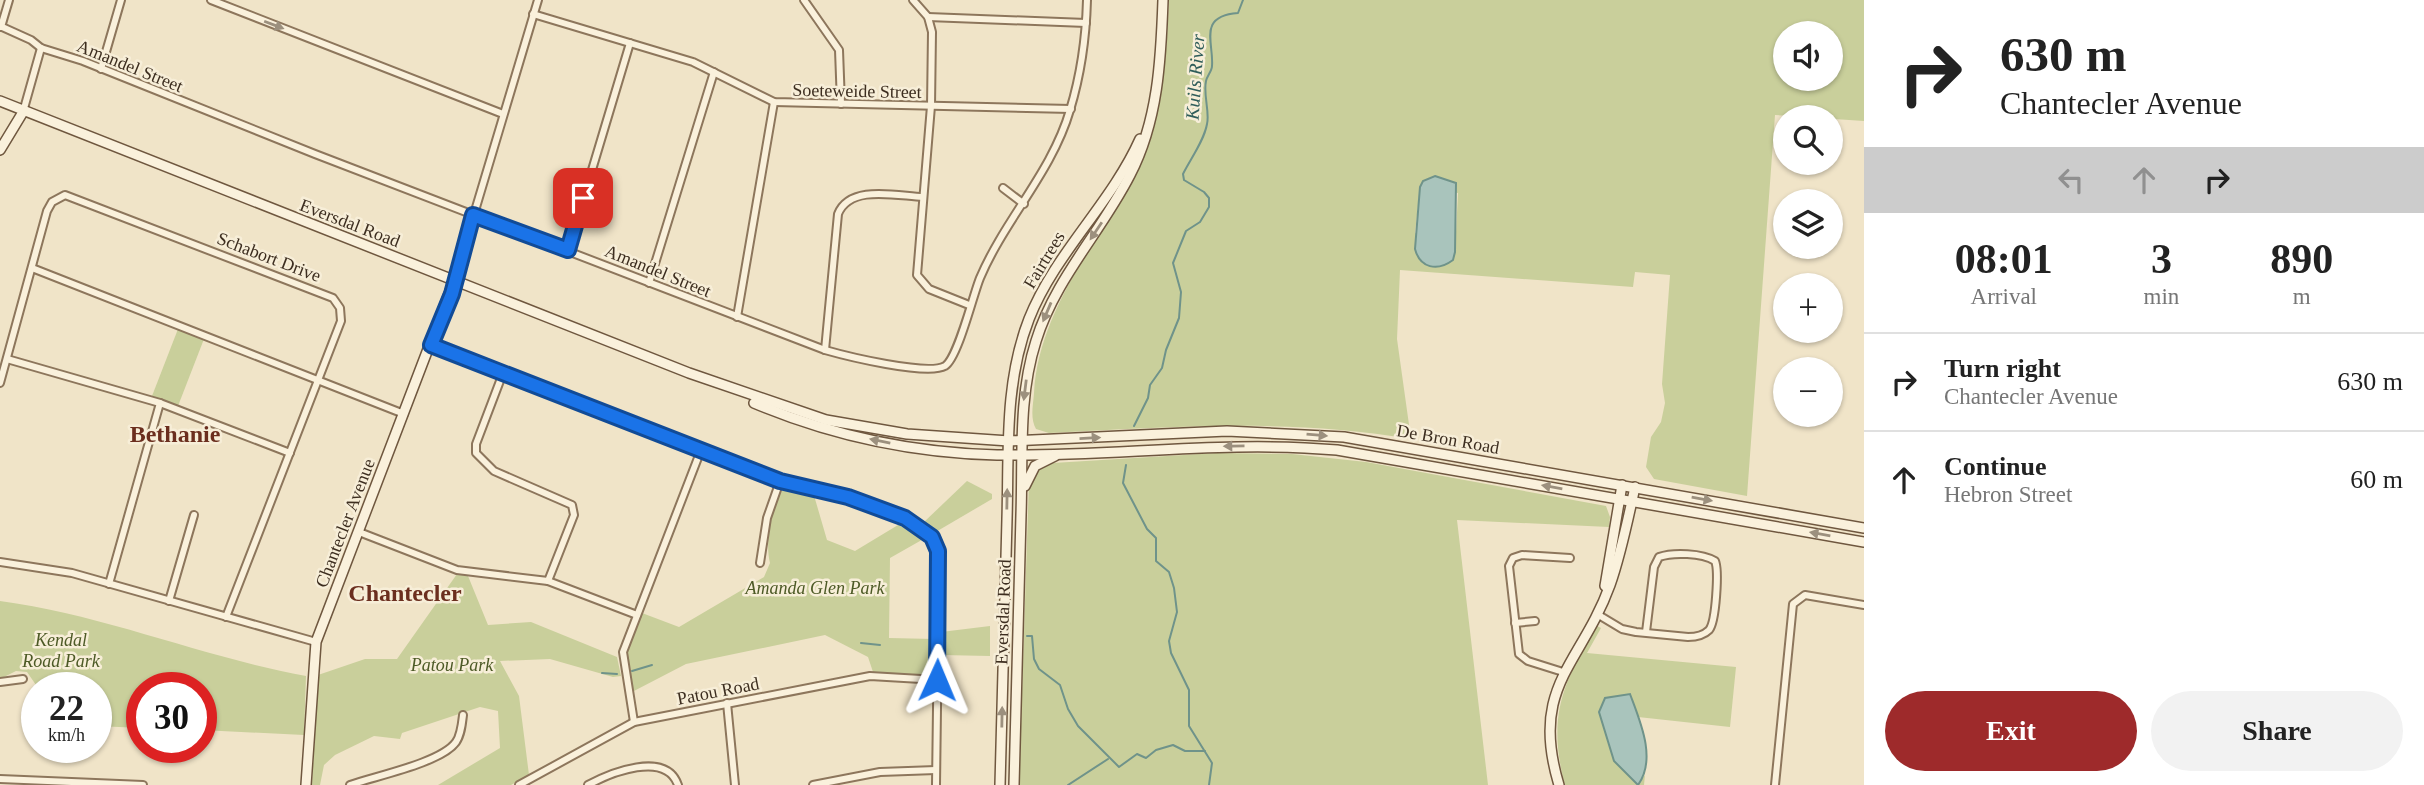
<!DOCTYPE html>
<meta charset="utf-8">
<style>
:root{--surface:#fff;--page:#f2f2f2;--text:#222;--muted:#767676;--line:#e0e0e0;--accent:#9e2a2b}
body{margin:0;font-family:"Times New Roman",serif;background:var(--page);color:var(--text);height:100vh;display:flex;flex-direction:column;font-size:26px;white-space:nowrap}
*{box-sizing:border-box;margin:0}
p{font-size:23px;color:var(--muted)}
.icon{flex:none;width:38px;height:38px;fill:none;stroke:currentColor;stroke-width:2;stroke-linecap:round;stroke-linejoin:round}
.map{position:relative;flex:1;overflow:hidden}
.drawer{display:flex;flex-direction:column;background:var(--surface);width:560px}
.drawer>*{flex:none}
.top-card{background:#fff;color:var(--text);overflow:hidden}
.fabs{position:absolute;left:1773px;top:21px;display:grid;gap:14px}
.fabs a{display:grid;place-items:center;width:70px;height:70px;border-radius:50%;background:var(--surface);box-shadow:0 2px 5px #0004;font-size:35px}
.speed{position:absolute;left:21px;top:672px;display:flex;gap:14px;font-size:35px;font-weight:700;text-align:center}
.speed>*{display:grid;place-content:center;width:91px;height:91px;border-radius:50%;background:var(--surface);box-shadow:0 2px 5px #0004;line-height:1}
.speed small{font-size:18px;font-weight:400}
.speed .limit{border:10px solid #d22;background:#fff;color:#111}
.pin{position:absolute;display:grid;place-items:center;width:60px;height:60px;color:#fff;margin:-30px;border-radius:14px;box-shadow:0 4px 10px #0006}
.me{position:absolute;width:77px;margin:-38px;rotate:1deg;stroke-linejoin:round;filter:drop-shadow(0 0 5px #0008)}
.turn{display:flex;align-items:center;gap:24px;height:147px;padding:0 21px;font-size:32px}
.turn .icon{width:91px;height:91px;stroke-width:2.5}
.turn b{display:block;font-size:49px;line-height:60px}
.lanes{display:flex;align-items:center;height:66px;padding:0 21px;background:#0003;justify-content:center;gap:35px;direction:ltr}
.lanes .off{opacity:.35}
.eta{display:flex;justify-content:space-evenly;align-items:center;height:119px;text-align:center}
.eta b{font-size:42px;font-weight:700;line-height:49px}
.cta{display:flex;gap:14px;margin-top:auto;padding:14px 21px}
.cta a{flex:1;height:80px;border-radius:42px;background:var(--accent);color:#fff;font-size:28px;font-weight:700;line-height:80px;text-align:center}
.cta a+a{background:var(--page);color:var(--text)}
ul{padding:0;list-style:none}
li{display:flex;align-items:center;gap:21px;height:98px;padding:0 21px;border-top:2px solid var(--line)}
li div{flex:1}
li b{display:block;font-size:26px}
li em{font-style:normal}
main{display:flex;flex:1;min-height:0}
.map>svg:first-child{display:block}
.green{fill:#c9cf9b;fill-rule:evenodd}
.water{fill:#a9c4bc;stroke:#6f938a;stroke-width:2}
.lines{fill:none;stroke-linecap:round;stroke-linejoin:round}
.stream{stroke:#6f938a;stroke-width:2}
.street-casing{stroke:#8d765c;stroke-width:10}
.secondary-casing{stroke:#6f573f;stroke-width:12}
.street{stroke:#faf1dc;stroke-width:6}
.secondary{stroke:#faf1dc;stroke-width:9}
.oneway{fill:#9c907e}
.route-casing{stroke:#114b97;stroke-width:18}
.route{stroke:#1a73e8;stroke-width:12}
.labels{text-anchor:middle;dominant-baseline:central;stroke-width:5;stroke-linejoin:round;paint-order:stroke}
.street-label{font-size:18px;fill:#3d2e20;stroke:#f7eed8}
.park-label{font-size:18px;font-style:italic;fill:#4d5a26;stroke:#f7eed8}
.water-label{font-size:19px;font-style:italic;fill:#2f5d5a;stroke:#f7eed8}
.district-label{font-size:24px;font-weight:bold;fill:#6b2e1e;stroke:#f7eed8}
</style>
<main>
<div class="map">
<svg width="1864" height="785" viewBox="0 0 1864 785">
<rect width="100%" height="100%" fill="#f0e4c8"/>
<!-- green -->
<g class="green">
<path d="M1169,0H1864V121L1775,115L1747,496L1654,479L1646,467L1651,437L1661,422L1665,403L1662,384L1670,275L1635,272L1633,287L1400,270L1397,339L1411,439C1290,418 1171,427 1049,433L1036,429C1030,418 1033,406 1034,393C1038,316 1091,251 1126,185C1133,171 1143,157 1148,142C1164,96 1167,48 1169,0ZM1785,33H1830V79H1785ZM1420,187L1458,193L1455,252L1415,233Z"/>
<path d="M178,329L204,339L178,406L152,396Z"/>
<path d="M1216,453L1292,454L1366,462L1606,506L1610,517L1609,527L1457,520L1488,785H1019L1029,480L1039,469L1053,463Z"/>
<path d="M967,481L992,494V499L934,533L923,523Z"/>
<path d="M786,486L813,492L827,540L855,551L903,522L927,537L890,558L889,638L934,639L933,671L924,675L873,672L868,657L825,635L686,664L632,692L626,657L642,613L679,627L764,577L770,563C765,545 770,500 786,486Z"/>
<path d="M457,574L468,576L488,625L531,622L617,657L621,676L613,677L550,659L500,661L519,696L529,775L511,785H438L500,748L498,711L480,707L402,733L400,739L374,736L335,755L324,765L320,785H312L318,675L365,659H397Z"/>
<path d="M0,601C105,615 202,657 306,676L304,735L201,730V688H142V728L96,726V688H46L36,685L27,672L16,671L0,679Z"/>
<path d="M990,626V656L941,655V632Z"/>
<path d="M1597,626L1601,628L1587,653L1736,667L1730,727L1638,717L1630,694L1638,784L1645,775L1644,785H1565C1547,718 1562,683 1597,626Z"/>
</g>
<!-- water -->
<g class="water">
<path d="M1435,176L1456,183L1455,252L1453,260C1437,272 1420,268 1415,249L1420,187L1423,181Z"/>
<path d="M1630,694C1640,721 1657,759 1638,785L1614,761L1599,712L1605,698Z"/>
</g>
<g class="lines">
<!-- stream -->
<g class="stream">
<path d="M1134,426L1148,398L1150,385L1162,368L1166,350L1179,318L1181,292L1173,263L1186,231L1200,222L1209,207V198L1204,192L1184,180L1183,174C1191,158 1204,141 1207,124C1210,112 1203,95 1206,81C1207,76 1212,71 1212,66C1214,43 1197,16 1238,13L1243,0"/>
<path d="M1126,465L1123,483L1147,529L1156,538V561L1169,572L1174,588L1177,612L1169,641L1171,653L1189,690V726L1212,763L1209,785"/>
<path d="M1027,636H1032L1034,659L1039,669L1060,685L1068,709L1078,726L1119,767L1137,754L1146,758L1156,750L1173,745L1185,751H1205"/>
<path d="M861,643L880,645"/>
<path d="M632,671L652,665"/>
<path d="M602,673L617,674"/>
<path d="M1068,785L1108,759"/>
</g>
<defs>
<g id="street">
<path d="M211,0L503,114"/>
<path d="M804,0L839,50L841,104"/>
<path d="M913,0L928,17L932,32L931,106L917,275L929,289L969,305"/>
<path d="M533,14L693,62L774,102L1071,109"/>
<path d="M928,17L1086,23"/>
<path d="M0,26L31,40L41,48L83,61L315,154L825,350C846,356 927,376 945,366C958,358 973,295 980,278C1005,219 1052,172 1070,110C1081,74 1086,37 1087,0"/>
<path d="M1,27L9,0"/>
<path d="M101,69L121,0"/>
<path d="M23,112L41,48"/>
<path d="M1003,188L1024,204"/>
<path d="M568,250L630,43"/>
<path d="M32,268L404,414"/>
<path d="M454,281L538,0"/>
<path d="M649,283L714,72"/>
<path d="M737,317L774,102"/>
<path d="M431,345L780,481L848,497L905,518L932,537L939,556L936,785"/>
<path d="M825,350L838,214C850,184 897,196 923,197"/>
<path d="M7,359L160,403L290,453"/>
<path d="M503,373L476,444V453L494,471L572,505L574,515L548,581"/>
<path d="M0,383L47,211L52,202L65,195L333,298L340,308L341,321L226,617"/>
<path d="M359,532L457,570L548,581L637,615"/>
<path d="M0,562L72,573L316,642"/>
<path d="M760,563L767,518L780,481"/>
<path d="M109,584L160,403"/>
<path d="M169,601L194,515"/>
<path d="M1597,614L1622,629L1636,632L1688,637C1695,637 1704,635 1709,630C1716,622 1719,570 1715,561C1702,553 1673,552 1659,557L1654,567L1646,632"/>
<path d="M1515,623L1535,621"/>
<path d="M1563,672L1528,661L1519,654L1509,566L1513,558L1522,555L1570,558"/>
<path d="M0,682L23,679"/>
<path d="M727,703L735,785"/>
<path d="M634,722L623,652L701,450"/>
<path d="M0,779L143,785"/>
<path d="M350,785C375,776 441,763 456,742C461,735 462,724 463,715"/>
<path d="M519,785L634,722L870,676L938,680"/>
<path d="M588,785C610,773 666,750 678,785"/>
<path d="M813,785L880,772L936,770"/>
<path d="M1775,785L1793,604L1805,595L1864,605"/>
</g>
<g id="secondary">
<path d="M0,101L689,373L826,420L907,434L1009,441L1227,431L1344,437L1864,528"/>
<path d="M0,150L23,112"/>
<path d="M754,403C830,435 914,453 997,455C1111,457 1223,440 1337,450L1864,542"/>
<path d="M1025,486L1035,466L1055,456"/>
<path d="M1605,586L1622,485"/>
<path d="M306,785L316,642L454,281"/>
<path d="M1000,785C1003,696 1004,608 1007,519C1009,452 1004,383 1029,319C1055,253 1111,204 1140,139"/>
<path d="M1014,785C1016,695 1019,605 1021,515C1023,457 1018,397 1036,341C1055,279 1101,232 1130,175C1158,121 1161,60 1163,0"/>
<path d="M1559,785C1529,686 1581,665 1610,585C1621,554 1628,519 1635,487"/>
</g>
</defs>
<!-- street casing -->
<use href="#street" class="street-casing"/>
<!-- secondary casing -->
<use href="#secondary" class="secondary-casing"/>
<!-- street -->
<use href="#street" class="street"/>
<!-- secondary -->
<use href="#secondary" class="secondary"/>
</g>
<!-- one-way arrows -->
<defs><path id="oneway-solid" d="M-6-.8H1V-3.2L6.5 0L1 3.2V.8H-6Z" transform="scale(1.75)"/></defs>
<g class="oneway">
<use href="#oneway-solid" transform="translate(274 25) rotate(21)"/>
<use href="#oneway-solid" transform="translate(1096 231) rotate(124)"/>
<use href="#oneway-solid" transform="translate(1047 312) rotate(113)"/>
<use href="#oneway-solid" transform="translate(1025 390) rotate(97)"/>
<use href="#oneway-solid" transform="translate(1317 435) rotate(5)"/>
<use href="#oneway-solid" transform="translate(1090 438) rotate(-3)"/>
<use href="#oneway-solid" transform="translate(880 441) rotate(-169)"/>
<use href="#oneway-solid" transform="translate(1234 446) rotate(179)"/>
<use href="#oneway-solid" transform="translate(1552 487) rotate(-170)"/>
<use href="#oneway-solid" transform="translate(1007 499) rotate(-89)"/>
<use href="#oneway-solid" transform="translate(1702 499) rotate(10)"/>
<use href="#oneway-solid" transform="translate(1820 534) rotate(-170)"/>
<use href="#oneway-solid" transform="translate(1002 717) rotate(-89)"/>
</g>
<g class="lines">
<defs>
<path id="route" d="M583,198L568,250L473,215L452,294L431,345L780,481L848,497L905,518L932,537L938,551L937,680"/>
</defs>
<!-- route casing -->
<use href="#route" class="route-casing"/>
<!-- route -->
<use href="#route" class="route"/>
</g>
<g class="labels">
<!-- street labels -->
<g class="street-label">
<text transform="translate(130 66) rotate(22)">Amandel Street</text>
<text transform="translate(857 91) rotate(1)">Soeteweide Street</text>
<text transform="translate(350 223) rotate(21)">Eversdal Road</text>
<text transform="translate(269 257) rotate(21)">Schabort Drive</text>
<text transform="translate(1044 260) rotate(-59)">Fairtrees</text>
<text transform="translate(658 271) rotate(22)">Amandel Street</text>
<text transform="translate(1448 439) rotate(10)">De Bron Road</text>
<text transform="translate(345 523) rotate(-69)">Chantecler Avenue</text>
<text transform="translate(1003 612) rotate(-88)">Eversdal Road</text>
<text transform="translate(718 691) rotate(-11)">Patou Road</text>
</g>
<!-- park labels -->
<g class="park-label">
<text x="815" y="588">Amanda Glen Park</text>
<text x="61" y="640">Kendal<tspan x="61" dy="21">Road Park</tspan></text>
<text x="452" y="665">Patou Park</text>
</g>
<!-- water labels -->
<g class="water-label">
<text transform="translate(1195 77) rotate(-86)">Kuils River</text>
</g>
<!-- district labels -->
<g class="district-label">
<text x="175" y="434">Bethanie</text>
<text x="405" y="593">Chantecler</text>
</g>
</g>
</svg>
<div class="fabs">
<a><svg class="icon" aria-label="sound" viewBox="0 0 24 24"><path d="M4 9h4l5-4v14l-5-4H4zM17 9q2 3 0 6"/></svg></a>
<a><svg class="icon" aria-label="search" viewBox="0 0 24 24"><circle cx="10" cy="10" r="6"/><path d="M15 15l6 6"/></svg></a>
<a><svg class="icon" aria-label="layers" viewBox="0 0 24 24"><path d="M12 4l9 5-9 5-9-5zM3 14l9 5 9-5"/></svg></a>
<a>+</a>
<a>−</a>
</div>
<div class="speed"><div>22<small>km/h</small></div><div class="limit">30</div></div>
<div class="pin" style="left:583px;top:198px;background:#d93025"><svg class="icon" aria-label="arrive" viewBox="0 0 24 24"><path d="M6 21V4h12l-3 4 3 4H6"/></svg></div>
<svg class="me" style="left:937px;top:680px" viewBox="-20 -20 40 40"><path d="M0-17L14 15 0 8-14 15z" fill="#1a73e8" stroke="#fff" stroke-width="4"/></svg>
</div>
<section class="drawer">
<div class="top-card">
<div class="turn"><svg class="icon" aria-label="right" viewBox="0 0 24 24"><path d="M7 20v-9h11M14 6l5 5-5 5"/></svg><div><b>630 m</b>Chantecler Avenue</div></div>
<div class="lanes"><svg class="icon off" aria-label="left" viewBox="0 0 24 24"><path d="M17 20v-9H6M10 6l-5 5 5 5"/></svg><svg class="icon off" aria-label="ahead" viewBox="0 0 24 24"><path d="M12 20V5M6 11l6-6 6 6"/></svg><svg class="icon" aria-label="right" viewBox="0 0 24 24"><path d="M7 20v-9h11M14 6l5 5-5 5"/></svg></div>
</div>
<div class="eta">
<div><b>08:01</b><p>Arrival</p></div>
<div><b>3</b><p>min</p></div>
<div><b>890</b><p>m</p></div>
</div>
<ul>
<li><svg class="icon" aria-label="right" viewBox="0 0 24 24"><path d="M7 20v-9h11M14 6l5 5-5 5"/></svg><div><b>Turn right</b><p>Chantecler Avenue</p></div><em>630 m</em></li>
<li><svg class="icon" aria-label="ahead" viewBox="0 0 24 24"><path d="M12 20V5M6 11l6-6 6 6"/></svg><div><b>Continue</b><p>Hebron Street</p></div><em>60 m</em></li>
</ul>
<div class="cta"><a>Exit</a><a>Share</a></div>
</section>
</main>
